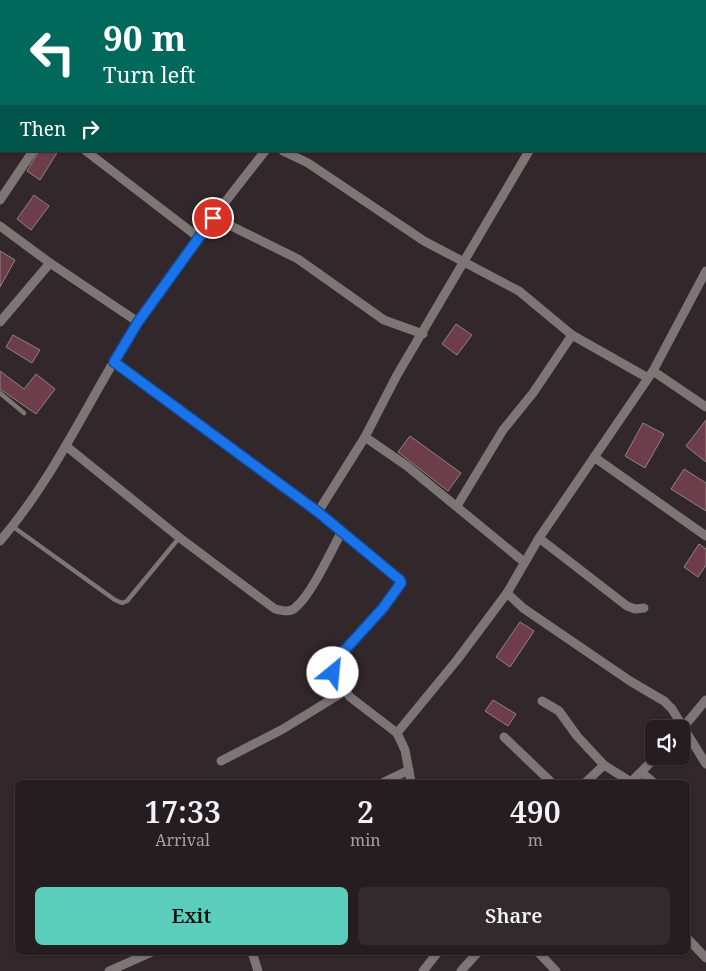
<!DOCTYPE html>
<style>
:root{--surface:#261d20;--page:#322a2d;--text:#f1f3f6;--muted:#a4a2a5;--line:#423b3e;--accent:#5bcebb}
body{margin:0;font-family:"Noto Serif",serif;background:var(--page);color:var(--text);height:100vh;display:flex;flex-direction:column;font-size:19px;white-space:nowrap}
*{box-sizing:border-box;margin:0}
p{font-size:16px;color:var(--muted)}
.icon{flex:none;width:28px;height:28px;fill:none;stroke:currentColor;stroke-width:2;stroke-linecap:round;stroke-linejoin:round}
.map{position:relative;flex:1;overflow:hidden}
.sheet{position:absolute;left:15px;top:780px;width:675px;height:175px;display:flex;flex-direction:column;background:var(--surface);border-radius:8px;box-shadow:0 1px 4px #0004,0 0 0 1px var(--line)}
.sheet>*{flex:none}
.banner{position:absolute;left:0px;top:0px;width:706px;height:152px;box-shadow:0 1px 4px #0004,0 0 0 1px var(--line);background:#00695c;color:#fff;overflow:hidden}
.fabs{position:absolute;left:645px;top:720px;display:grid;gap:10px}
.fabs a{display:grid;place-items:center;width:45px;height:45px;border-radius:8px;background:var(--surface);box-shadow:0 1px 4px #0004,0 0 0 1px var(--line);font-size:25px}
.pin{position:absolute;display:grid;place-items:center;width:42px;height:42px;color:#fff;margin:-21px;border:2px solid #fff;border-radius:50%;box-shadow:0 1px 5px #0007}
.me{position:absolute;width:55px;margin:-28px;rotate:28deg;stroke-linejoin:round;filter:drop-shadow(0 0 4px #0008)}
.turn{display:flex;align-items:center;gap:18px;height:105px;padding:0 20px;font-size:22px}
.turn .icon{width:65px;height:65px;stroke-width:2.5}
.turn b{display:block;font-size:35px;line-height:42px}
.then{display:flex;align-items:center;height:48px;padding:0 20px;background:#0003;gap:10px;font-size:19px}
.eta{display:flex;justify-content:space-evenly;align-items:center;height:85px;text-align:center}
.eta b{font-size:30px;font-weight:600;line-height:35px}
.action{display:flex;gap:10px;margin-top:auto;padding:10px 20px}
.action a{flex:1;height:58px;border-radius:8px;background:var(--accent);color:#111;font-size:20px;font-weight:600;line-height:58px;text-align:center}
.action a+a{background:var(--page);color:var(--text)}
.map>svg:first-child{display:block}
.building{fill:#6d3d4b;stroke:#918386}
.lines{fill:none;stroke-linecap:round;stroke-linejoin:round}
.lane{stroke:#7c7677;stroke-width:4.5}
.street{stroke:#7c7677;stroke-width:9}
.route-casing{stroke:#114b97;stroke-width:12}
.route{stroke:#1a73e8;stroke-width:9}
</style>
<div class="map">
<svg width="706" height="971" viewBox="0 0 706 971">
<rect width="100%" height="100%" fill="#32272a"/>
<!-- building -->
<g class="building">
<path d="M39,151H58L40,180L27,171Z"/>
<path d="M34,195L49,206L31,230L17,219Z"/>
<path d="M0,251L15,260L0,287Z"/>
<path d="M456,324L472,335L457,355L442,344Z"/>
<path d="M13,335L40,350L32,363L6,347Z"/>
<path d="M0,371L24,389L36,374L55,389L36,414L0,389Z"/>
<path d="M706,420V462L686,446Z"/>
<path d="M643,423L664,434L645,468L625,456Z"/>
<path d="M410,436L461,473L448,491L398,452Z"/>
<path d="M684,469L706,483V511L671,489Z"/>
<path d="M699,544L706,549V565L698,577L684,567Z"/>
<path d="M520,622L534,631L510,667L496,657Z"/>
<path d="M493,700L516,714L508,726L485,711Z"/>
</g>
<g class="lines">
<!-- lane -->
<g class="lane">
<path d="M617,1L618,0"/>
<path d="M0,393L24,413"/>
<path d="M12,526L115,600L122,603L127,601L179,538"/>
</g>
<!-- street -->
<g class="street">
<path d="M56,0L58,1"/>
<path d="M213,0L215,1"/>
<path d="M346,0L348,1"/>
<path d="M557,0L558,1"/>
<path d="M235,1L236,0"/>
<path d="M361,1L362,0"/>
<path d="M705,67L706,65"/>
<path d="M0,85L1,86"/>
<path d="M705,128L706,129"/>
<path d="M86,151L198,237"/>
<path d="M283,151L308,163L424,241L519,291L572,335L648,378"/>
<path d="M0,200L33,151"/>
<path d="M213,217L298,259L384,320L423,334"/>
<path d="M0,226L50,263L138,322"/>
<path d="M0,322L50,263"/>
<path d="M114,362L318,512L400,580L401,583L383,608L334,662L333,673L350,697L397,733L405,750L411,782"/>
<path d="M653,371L706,407"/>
<path d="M365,437L407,466L524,562"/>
<path d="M66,446L180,538L275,609C283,611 291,613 297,606C312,593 331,551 341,533"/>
<path d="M594,457L706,536"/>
<path d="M457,506L503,430L533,393L572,335"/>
<path d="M318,512L365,437L397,375L529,151"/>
<path d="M539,538L627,606L635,609L644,608"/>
<path d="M0,541C57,475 91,394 138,322C177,263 221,207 265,151"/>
<path d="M507,593L523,608L630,681L664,701L672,709L706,764"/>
<path d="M542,701L559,711L577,736L604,765L631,782"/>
<path d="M681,730L706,700"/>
<path d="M397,733L457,660L507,593L539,538L653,371L706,271"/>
<path d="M504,737L551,782"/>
<path d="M221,761L283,729L345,691"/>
<path d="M642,773L653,782"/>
<path d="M384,782L409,770"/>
<path d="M586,782L604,765"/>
<path d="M631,782L657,756"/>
<path d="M688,939L706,958"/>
<path d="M252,952L258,971"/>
<path d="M538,952L556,971"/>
<path d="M109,971L152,952"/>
<path d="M423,971L438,952"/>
<path d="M461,971L478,952"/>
</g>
</g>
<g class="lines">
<defs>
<path id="route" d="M213,218L138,322L114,362L318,512L400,580L401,583L383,608L334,662L333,673"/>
</defs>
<!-- route casing -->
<use href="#route" class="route-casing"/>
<!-- route -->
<use href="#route" class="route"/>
</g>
</svg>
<div class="fabs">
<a><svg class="icon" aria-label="sound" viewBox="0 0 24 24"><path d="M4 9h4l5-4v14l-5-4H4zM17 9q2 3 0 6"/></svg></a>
</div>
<div class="pin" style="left:213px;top:218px;background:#d93025"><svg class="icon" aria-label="arrive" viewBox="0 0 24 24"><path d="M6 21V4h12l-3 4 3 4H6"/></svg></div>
<svg class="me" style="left:333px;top:673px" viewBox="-20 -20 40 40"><circle r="19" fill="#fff"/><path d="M0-13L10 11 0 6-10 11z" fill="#1a73e8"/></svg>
<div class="banner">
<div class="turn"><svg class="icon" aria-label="left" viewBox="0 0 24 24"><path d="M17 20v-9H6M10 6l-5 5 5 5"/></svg><div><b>90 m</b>Turn left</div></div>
<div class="then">Then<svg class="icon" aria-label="right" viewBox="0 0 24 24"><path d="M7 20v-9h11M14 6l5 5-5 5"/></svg></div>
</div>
<section class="sheet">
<div class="eta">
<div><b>17:33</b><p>Arrival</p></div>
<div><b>2</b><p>min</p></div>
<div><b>490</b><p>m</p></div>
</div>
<div class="action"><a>Exit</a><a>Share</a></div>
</section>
</div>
